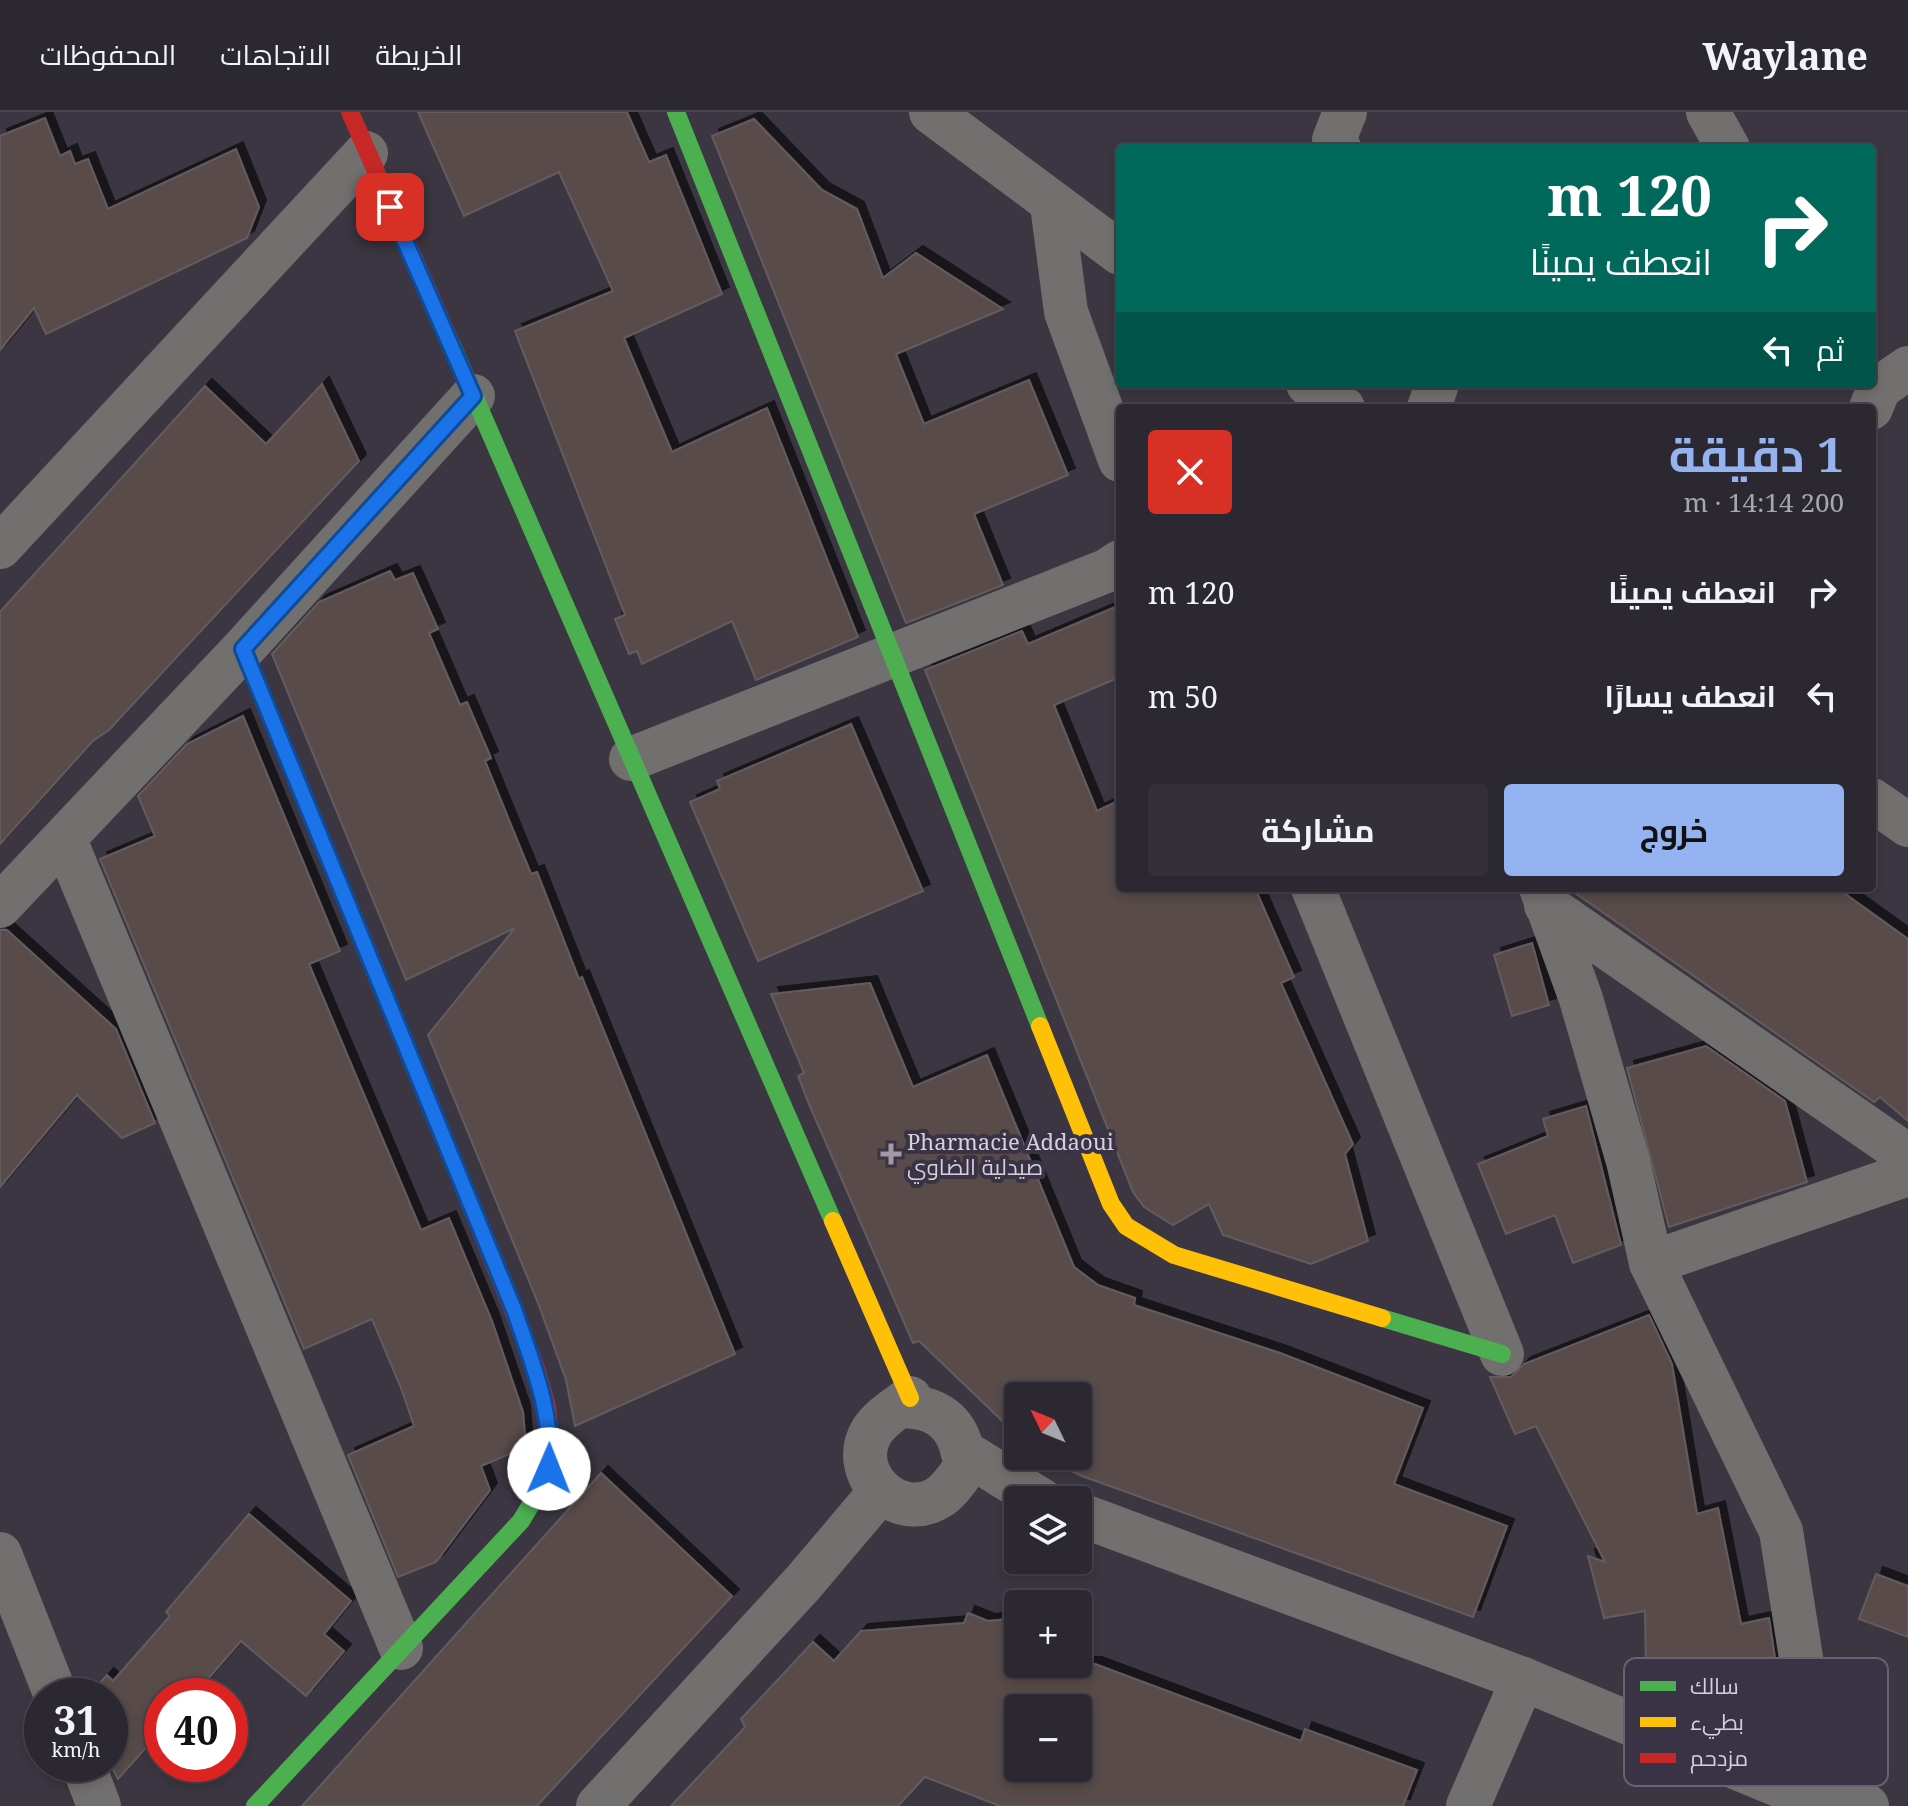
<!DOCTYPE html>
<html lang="ar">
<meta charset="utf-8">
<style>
:root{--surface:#2c2831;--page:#343039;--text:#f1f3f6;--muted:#a6a6ab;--line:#48444d;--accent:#95b2f1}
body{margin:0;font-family:"Noto Serif",Cairo,serif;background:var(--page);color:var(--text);direction:rtl;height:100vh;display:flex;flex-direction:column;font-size:30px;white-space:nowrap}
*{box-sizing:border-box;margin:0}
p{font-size:26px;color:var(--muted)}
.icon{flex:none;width:44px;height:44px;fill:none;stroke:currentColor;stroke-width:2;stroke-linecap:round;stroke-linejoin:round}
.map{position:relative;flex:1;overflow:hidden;direction:ltr}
.drawer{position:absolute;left:1116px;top:292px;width:760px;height:488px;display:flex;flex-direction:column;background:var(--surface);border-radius:8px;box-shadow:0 4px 12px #0003,0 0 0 2px var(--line);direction:rtl}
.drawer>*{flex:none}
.guide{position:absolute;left:1116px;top:32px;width:760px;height:244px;border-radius:8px;box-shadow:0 4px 12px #0003,0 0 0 2px var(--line);direction:rtl;background:#00695c;color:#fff;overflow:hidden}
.needle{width:52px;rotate:313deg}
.tools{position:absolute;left:1004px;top:1270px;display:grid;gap:16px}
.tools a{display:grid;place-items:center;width:88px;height:88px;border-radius:8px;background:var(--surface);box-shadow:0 4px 12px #0003,0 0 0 2px var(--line);font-size:40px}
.speed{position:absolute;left:24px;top:1566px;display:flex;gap:16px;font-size:40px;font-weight:700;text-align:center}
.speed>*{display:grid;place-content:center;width:104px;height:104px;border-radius:50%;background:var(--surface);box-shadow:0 4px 12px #0003,0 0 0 2px var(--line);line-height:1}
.speed small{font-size:20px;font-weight:400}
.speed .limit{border:12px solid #d22;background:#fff;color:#111}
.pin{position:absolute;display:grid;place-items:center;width:68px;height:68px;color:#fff;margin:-34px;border-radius:16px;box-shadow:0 4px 12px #0006}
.me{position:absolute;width:88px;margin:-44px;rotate:1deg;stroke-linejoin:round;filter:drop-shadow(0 0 6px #0008)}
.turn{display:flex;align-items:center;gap:28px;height:168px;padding:0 32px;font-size:36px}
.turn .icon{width:104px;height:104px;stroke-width:2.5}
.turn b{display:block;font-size:56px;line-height:68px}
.then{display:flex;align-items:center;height:76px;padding:0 32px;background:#0003;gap:16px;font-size:30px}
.round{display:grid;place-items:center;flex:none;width:84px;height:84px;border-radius:8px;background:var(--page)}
.overview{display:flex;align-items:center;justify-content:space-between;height:136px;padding:0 32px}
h1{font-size:48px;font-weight:700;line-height:60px;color:var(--accent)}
.button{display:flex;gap:16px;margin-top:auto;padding:16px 32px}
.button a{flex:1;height:92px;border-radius:8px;background:var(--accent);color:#111;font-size:32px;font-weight:700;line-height:92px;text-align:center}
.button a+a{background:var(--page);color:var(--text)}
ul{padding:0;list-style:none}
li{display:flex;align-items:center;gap:24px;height:104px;padding:0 32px}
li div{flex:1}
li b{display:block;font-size:30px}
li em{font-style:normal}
header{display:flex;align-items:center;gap:48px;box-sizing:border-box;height:112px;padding:0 40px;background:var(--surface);border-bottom:2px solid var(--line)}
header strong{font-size:38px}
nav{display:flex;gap:44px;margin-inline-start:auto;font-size:28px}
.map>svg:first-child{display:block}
.building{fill:#594c4a;stroke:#635c5f;stroke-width:2;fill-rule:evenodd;filter:url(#shadow)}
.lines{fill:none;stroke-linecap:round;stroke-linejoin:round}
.street{stroke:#72706f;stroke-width:44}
.fast{stroke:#4caf50;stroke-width:18}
.slow{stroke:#ffc107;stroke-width:18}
.jam{stroke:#c62828;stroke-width:18}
.route-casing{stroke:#114b97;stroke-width:20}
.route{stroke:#1a73e8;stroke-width:14}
.poi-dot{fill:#9f9aa6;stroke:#3a3245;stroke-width:3}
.labels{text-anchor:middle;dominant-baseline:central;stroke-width:8;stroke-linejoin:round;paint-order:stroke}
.poi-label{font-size:22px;fill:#d5d0dc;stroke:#3a3245;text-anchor:start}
.key{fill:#3a3245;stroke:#686172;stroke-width:2}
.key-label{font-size:22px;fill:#d5d0dc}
</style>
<header>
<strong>Waylane</strong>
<nav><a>الخريطة</a><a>الاتجاهات</a><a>المحفوظات</a></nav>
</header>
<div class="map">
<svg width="1908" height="1694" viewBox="0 0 1908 1694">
<defs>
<filter id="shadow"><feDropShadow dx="7" dy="-7" stdDeviation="0" flood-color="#0009"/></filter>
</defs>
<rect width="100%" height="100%" fill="#3b3641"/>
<!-- building -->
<g class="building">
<path d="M418,0H627L649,50L666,43L722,182L624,226L672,340L767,296L858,525L756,568L732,509L642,552L637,539L629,542L615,507L625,503L515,219L613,179L559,60L464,104Z"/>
<path d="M45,6L60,44L70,39L75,52L88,47L108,97L236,37L259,95L247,126L46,222L34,196L0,238V24Z"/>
<path d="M754,7L822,78L857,97L883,166L916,141L1003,197L896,242L924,312L1029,268L1068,363L974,402L1003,473L906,511L712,24Z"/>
<path d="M322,272L359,349L110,617L93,629L0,732V500L205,274L266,332Z"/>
<path d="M390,459L395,468L413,461L438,517L429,521L460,593L467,590L491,646L485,649L531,762L537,760L579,867L582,865L735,1242L575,1314L566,1268L538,1191L428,923L515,816L406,868L272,542L319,490Z"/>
<path d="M1120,493V565L1054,593L1097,699L1120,688V776H1255L1294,865L1281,871L1353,1032L1345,1042L1368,1129L1311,1152L1223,1123L1209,1092L1173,1113L1144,1095L1133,1080L925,558L1022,519L1028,532Z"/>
<path d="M243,604L340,839L309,852L421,1118L449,1106L492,1209L523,1300L526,1335L481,1354L490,1378L436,1450L398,1465L348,1343L414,1314L401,1276L372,1207L304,1237L100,747L155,724L138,684L187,632Z"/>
<path d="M851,612L923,779L758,849L690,690L720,677L717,669Z"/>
<path d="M1568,776H1837L1908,827V1009L1880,985L1874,990Z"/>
<path d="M0,818H7L116,917L155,1011L122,1026L77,983L0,1075Z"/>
<path d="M1532,831L1549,893L1512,904L1494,843Z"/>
<path d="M870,871L913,975L987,943L1074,1155L1098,1173L1135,1186L1134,1193L1280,1241L1423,1296L1394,1372L1507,1414L1473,1505L1082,1364L1067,1357L1071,1344H1078V1324L1089,1291L1078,1298V1284H1018V1324L919,1229L913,1231L809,992L798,964L804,961L771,882Z"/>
<path d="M1706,934L1785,989L1807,1070L1669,1115L1627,956Z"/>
<path d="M1586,994L1621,1133L1573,1151L1555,1103L1506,1122L1478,1052L1548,1024L1543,1007Z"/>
<path d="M1649,1203L1672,1252L1697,1402L1718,1396L1741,1512L1769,1506L1777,1560L1712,1589L1646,1561L1645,1499L1604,1506L1588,1444L1605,1450L1536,1314L1515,1322L1490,1265H1511L1524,1252Z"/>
<path d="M601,1361L732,1484L537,1694H302Z"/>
<path d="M249,1402L351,1489L324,1522L344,1539L306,1584L241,1529L193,1584H162V1618L118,1667L110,1652V1584H88L107,1563L113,1569L170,1504L166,1500Z"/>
<path d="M1876,1462L1908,1474V1525L1859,1507Z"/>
<path d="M968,1501L988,1509L1018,1506V1552H1095L1301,1629L1305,1617L1417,1658L1403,1694H1000L925,1665L898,1694H671L745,1615L741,1607L813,1530L834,1549L861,1519L964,1511ZM1018,1596H1078V1656H1018Z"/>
</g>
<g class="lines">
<!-- street -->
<g class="street">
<path d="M931,0L1120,141"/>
<path d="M1708,0L1728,36"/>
<path d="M1339,36L1334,28L1345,0"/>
<path d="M1052,93L1066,200L1120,348"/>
<path d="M1308,272L1343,296"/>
<path d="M1429,296L1437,272"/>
<path d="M1871,296L1879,276L1908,256"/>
<path d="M0,435L366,41"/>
<path d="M631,647L1106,459L1120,450"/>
<path d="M1872,688L1908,713"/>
<path d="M65,728L401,1536"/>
<path d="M1313,776L1502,1242"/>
<path d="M1541,776L1581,887L1628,1049L1651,1151L1781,1419L1802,1552L1795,1694"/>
<path d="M1546,793L1908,1044"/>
<path d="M0,794L243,537L473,284"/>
<path d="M1651,1151L1908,1062"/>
<path d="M910,1286L913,1295C941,1298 958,1314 963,1342L972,1345C963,1358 954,1374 941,1384C899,1413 846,1362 872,1319C881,1305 897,1296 910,1286Z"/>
<path d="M972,1345L1041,1388"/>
<path d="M1078,1402L1523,1567L1795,1680L1867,1694"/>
<path d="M0,1442L56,1584"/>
<path d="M83,1652L99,1694"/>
<path d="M598,1694L803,1471L880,1380"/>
<path d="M1468,1694L1523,1567"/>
</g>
<!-- fast -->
<g class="fast">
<path d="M676,0L1040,914"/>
<path d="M451,231L833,1109"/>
<path d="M243,537L444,1028"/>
<path d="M1382,1206L1502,1242"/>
<path d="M255,1694L521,1409L545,1369L551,1337"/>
</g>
<!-- slow -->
<g class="slow">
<path d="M1040,914L1111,1092L1126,1114L1174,1143L1382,1206"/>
<path d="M833,1109L910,1286"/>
</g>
<!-- jam -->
<g class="jam">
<path d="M350,0L451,231"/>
<path d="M444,1028L536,1256L547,1295L551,1337"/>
</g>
</g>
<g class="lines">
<defs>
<path id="route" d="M390,95L473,284L243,537L515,1200C533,1253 553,1300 549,1357"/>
</defs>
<!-- route casing -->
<use href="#route" class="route-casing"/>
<!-- route -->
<use href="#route" class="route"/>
</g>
<!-- markers -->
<path class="poi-dot" d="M887 1030h8v8h8v8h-8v8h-8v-8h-8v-8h8z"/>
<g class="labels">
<!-- poi labels -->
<g class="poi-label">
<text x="907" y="1029">Pharmacie Addaoui<tspan x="907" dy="25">صيدلية الضاوي</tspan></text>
</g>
</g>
<!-- legend -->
<rect x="1624" y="1546" width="264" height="128" rx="12" class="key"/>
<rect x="1640" y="1569" width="36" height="10" fill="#4caf50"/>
<rect x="1640" y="1605" width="36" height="10" fill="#ffc107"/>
<rect x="1640" y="1641" width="36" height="10" fill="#c62828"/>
<g class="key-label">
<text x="1690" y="1582">سالك</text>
<text x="1690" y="1618">بطيء</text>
<text x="1690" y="1654">مزدحم</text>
</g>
</svg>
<div class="tools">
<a><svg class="needle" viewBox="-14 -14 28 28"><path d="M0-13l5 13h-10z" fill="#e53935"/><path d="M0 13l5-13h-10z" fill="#a6a6ab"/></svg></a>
<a><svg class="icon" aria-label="layers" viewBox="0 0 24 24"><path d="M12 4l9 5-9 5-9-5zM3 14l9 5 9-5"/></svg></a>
<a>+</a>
<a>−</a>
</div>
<div class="speed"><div>31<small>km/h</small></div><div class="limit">40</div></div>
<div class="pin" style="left:390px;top:95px;background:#d93025"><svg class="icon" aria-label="arrive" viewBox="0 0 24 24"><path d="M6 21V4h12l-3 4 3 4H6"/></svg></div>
<svg class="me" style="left:549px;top:1357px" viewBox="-20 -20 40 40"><circle r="19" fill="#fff"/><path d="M0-13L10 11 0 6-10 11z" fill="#1a73e8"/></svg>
<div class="guide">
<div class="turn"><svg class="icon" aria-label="right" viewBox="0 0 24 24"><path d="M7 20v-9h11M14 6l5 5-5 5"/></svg><div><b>120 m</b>انعطف يمينًا</div></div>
<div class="then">ثم<svg class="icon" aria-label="left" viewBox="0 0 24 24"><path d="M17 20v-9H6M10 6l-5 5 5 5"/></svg></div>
</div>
<section class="drawer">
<div class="overview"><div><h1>1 دقيقة</h1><p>200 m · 14:14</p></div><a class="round" style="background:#d93025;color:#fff"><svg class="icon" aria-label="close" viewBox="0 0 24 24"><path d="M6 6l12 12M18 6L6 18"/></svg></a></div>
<ul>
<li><svg class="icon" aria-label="right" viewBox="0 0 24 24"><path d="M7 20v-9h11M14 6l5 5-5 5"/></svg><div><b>انعطف يمينًا</b></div><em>120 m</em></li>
<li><svg class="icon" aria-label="left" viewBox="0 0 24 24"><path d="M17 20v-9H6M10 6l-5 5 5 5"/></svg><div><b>انعطف يسارًا</b></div><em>50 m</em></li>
</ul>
<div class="button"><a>خروج</a><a>مشاركة</a></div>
</section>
</div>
